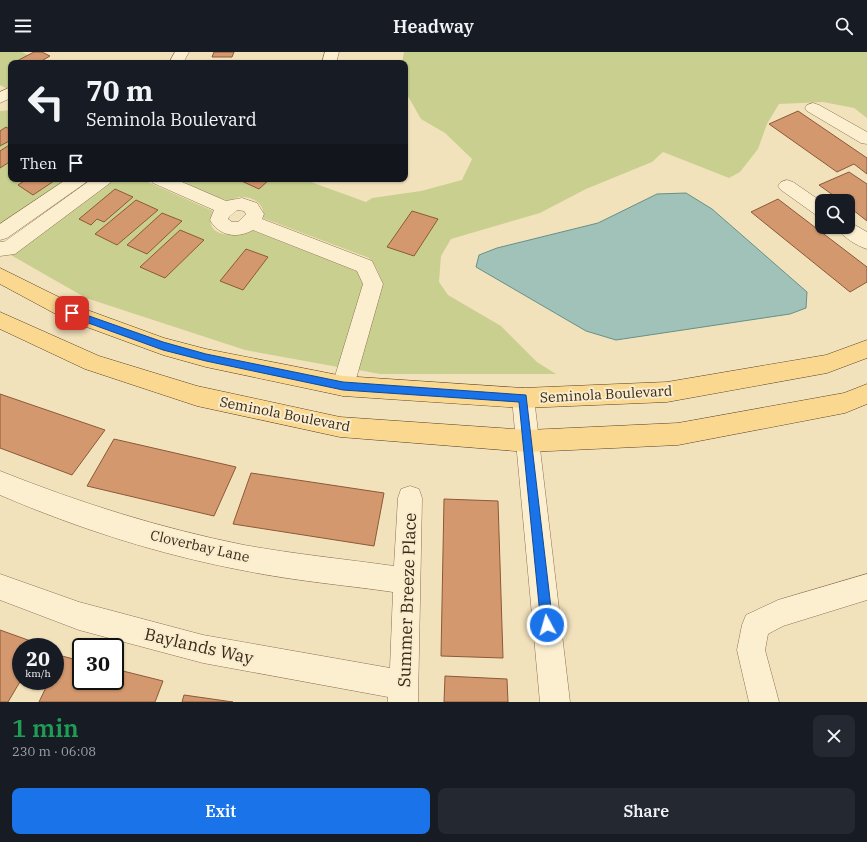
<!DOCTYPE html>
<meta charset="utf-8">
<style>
:root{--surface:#171b24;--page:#242831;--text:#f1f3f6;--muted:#9ea1a6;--accent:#1a73e8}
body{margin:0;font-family:"IBM Plex Serif",serif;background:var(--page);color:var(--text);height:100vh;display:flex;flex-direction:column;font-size:15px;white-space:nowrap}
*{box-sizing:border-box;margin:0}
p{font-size:13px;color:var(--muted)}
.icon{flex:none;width:22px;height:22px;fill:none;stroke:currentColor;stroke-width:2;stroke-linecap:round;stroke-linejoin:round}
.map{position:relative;height:650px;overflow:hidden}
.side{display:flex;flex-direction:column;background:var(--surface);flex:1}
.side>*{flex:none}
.hud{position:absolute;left:8px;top:8px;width:400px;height:122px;border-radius:8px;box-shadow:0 1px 3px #0004;background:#171b24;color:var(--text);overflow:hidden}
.fabs{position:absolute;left:815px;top:142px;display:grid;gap:8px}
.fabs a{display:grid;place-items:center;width:40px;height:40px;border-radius:8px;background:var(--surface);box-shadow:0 1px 3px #0004;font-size:20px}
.speed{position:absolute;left:12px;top:586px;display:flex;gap:8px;font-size:20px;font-weight:700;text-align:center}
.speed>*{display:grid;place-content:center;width:52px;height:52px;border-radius:50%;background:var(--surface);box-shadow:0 1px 3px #0004;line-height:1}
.speed small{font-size:10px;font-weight:400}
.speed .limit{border:2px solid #111;border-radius:6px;background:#fff;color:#111}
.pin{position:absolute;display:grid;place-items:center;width:34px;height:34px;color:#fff;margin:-17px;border-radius:8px;box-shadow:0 2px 6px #0006}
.me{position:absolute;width:44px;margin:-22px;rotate:354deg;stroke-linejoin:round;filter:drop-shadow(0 0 3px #0008)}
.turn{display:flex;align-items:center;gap:14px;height:84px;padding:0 12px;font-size:18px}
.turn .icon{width:52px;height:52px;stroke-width:2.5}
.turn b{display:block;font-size:28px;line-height:34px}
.then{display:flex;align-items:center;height:38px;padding:0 12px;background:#0003;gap:8px;font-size:15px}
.round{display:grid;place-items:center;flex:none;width:42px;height:42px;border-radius:8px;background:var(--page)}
.overview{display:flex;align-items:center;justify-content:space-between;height:68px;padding:0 12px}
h1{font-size:24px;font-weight:600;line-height:30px;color:#1e9e55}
.action{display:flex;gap:8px;margin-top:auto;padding:8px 12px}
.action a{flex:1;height:46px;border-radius:8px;background:var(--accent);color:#fff;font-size:16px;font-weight:600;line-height:46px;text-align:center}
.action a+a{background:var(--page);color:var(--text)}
header{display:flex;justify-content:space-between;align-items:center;height:52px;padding:0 12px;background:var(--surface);font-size:18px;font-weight:600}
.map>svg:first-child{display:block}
.green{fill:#c9d08f}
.water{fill:#a0c2b8;stroke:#679086}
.building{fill:#d3986e;stroke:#8c5938}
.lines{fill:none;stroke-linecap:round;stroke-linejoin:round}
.minor-casing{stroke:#8b7154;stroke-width:1}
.major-casing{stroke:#573f29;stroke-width:1}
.minor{fill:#fcefd0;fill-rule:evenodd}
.major{fill:#fad88f;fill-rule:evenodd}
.route{fill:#1a73e8;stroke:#114b97}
.labels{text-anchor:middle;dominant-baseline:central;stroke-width:4;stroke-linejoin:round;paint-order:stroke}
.street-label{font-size:14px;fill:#38291a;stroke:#f8eccc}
.near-street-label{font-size:17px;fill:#38291a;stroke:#f8eccc}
</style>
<header><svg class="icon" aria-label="menu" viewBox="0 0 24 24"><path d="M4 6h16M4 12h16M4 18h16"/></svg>Headway<svg class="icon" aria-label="search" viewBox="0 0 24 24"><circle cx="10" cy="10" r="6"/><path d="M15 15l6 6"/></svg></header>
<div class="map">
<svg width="867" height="650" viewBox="0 0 867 650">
<rect width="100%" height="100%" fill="#f2e2bc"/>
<!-- green -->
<g class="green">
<path d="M0,0H22L44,11H11V36L7,37L0,33Z"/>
<path d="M404,0H867V66L854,56L823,50L779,52L767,72L758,97L740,120L729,126L663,100L652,110L586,137L540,161L451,187L441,204L439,230L448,243L501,274L537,310L556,322H380L358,318L382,234C381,225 376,213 369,206L263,166C266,151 252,144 239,145C235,146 231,149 227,148C220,148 186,131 178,127H306L311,130L366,150L372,146L421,139L462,128L472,107L445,81L421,67L405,39V11H402Z"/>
<path d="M11,58V127H69L0,173V59Z"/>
<path d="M113,127H141L213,159C201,186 236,186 252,178L358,220L363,233L338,315L245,298L86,246L9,202Z"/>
</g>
<!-- water -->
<path class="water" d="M686,141L712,157L807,240L806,256L790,262L616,288L586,279L476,215L479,203L497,196L598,171L657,142Z"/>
<!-- building -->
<g class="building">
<path d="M34,0H42L50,4L38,11H13Z"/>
<path d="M214,0H234L232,5H212Z"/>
<path d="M798,59L867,106V122L854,112L837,120L769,72Z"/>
<path d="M6,75L11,78V88L0,94V79Z"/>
<path d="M11,92V109L0,116V99Z"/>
<path d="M849,120L867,132V169L848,154V149H841L819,133Z"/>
<path d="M27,127H57L33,143L18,133Z"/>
<path d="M237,127H270L259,137Z"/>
<path d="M115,137L133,145L104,170L97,167L91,173L79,167Z"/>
<path d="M778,147L867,215V230L850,240L751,160Z"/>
<path d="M136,148L158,158L117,193L95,182Z"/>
<path d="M412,159L438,167L414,204L387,195Z"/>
<path d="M162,161L182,169L147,202L127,193Z"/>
<path d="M180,178L204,188L165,226L140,215Z"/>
<path d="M246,197L268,205L243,238L220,229Z"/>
<path d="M0,342L105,378L72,423L0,396Z"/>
<path d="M114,387L236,415L214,464L87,434Z"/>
<path d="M251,421L384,441L374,494L233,472Z"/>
<path d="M444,447L498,449L503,606L441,604Z"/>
<path d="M0,578L42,593L40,595H21V628L8,650H0Z"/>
<path d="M62,604L81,609V629H115V617L163,629L155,650H39L49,629H55V618Z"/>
<path d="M445,624L507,627L508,650H444Z"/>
<path d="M184,643L233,650H182Z"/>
</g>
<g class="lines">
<defs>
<g id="minor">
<path d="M175,0H189L183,11H169Z"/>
<path d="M325,0H339L336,11H322Z"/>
<path d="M11,35V46L0,51V40Z"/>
<path d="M813,51L819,53L867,80V92L861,91L807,59L805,56L807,53Z"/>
<path d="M67,127H88L85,131L7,186L0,188V172Z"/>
<path d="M92,127H113L110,131L15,202L0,204V190H4Z"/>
<path d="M150,127H175L226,149L242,146L257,151L264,162L262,167L372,209L383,232L354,334L351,341L343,344L335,341L332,334L363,232L357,219L253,178C237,187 219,184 210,168L214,158L153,131ZM237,158L244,159L246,162L238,170H232L228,167L229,165Z"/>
<path d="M787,128L793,130L822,150V165L816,163L781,138L778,134L781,130Z"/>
<path d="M848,169L867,180V197C857,194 842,185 837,175H848Z"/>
<path d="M523,336L531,339L534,346L570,650H540L512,346L515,339Z"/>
<path d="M0,419C80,451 160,476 244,493C294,502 344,507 394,514L398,446L401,437L410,434L419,437L422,446L418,650H388V645L203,611L79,578L0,548V522L79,550L203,583L390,616L393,540C344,533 295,529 246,519C161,503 79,477 0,443Z"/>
<path d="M867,522V548L783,574L768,582L765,598L779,650H749L737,598L742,573L746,563L778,548Z"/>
</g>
<g id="major">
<path d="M0,216L79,255L164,286L206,297L343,324L523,336L667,330L826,303L867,288V306L827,321L667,350L523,356L343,344L206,315L163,303L65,267L0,232Z"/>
<path d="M0,260L99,304L197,334L340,365L528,378L678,371L844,341L867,332V352L845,361L678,393L528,400L340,385L197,354L85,317L0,277Z"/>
</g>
</defs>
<!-- minor casing -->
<use href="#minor" class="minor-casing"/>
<!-- major casing -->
<use href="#major" class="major-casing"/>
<!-- minor -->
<use href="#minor" class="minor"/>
<!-- major -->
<use href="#major" class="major"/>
</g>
<!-- route -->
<path class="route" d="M72,258L163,290L206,302L343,330L526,343L553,573L551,577L547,579L543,577L541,573L519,350L343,338L206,309L163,298L69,264L68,261L69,259Z"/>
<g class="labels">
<!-- street labels -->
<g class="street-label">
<text transform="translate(606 342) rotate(-3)">Seminola Boulevard</text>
<text transform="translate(285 362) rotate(11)">Seminola Boulevard</text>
<text transform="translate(200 494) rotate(13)">Cloverbay Lane</text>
</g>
<!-- near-street labels -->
<g class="near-street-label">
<text transform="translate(407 548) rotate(-88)">Summer Breeze Place</text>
<text transform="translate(199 594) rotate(13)">Baylands Way</text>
</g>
</g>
</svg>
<div class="fabs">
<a><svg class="icon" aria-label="search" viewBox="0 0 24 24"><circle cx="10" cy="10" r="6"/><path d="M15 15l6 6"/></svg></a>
</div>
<div class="speed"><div>20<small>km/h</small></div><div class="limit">30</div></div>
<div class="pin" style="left:72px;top:261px;background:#d93025"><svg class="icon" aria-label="arrive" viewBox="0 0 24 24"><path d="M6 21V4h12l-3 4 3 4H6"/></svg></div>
<svg class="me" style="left:547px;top:573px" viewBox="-20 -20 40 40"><circle r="17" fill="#1a73e8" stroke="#fff" stroke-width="3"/><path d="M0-11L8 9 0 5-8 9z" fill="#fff"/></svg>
<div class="hud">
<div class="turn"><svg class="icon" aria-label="left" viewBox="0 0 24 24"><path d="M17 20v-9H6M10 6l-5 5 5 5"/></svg><div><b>70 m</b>Seminola Boulevard</div></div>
<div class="then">Then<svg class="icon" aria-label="arrive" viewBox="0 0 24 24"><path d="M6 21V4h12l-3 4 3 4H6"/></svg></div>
</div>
</div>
<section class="side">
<div class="overview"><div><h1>1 min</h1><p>230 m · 06:08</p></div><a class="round"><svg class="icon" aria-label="close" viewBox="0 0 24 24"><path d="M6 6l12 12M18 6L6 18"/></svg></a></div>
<div class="action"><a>Exit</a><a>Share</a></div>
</section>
